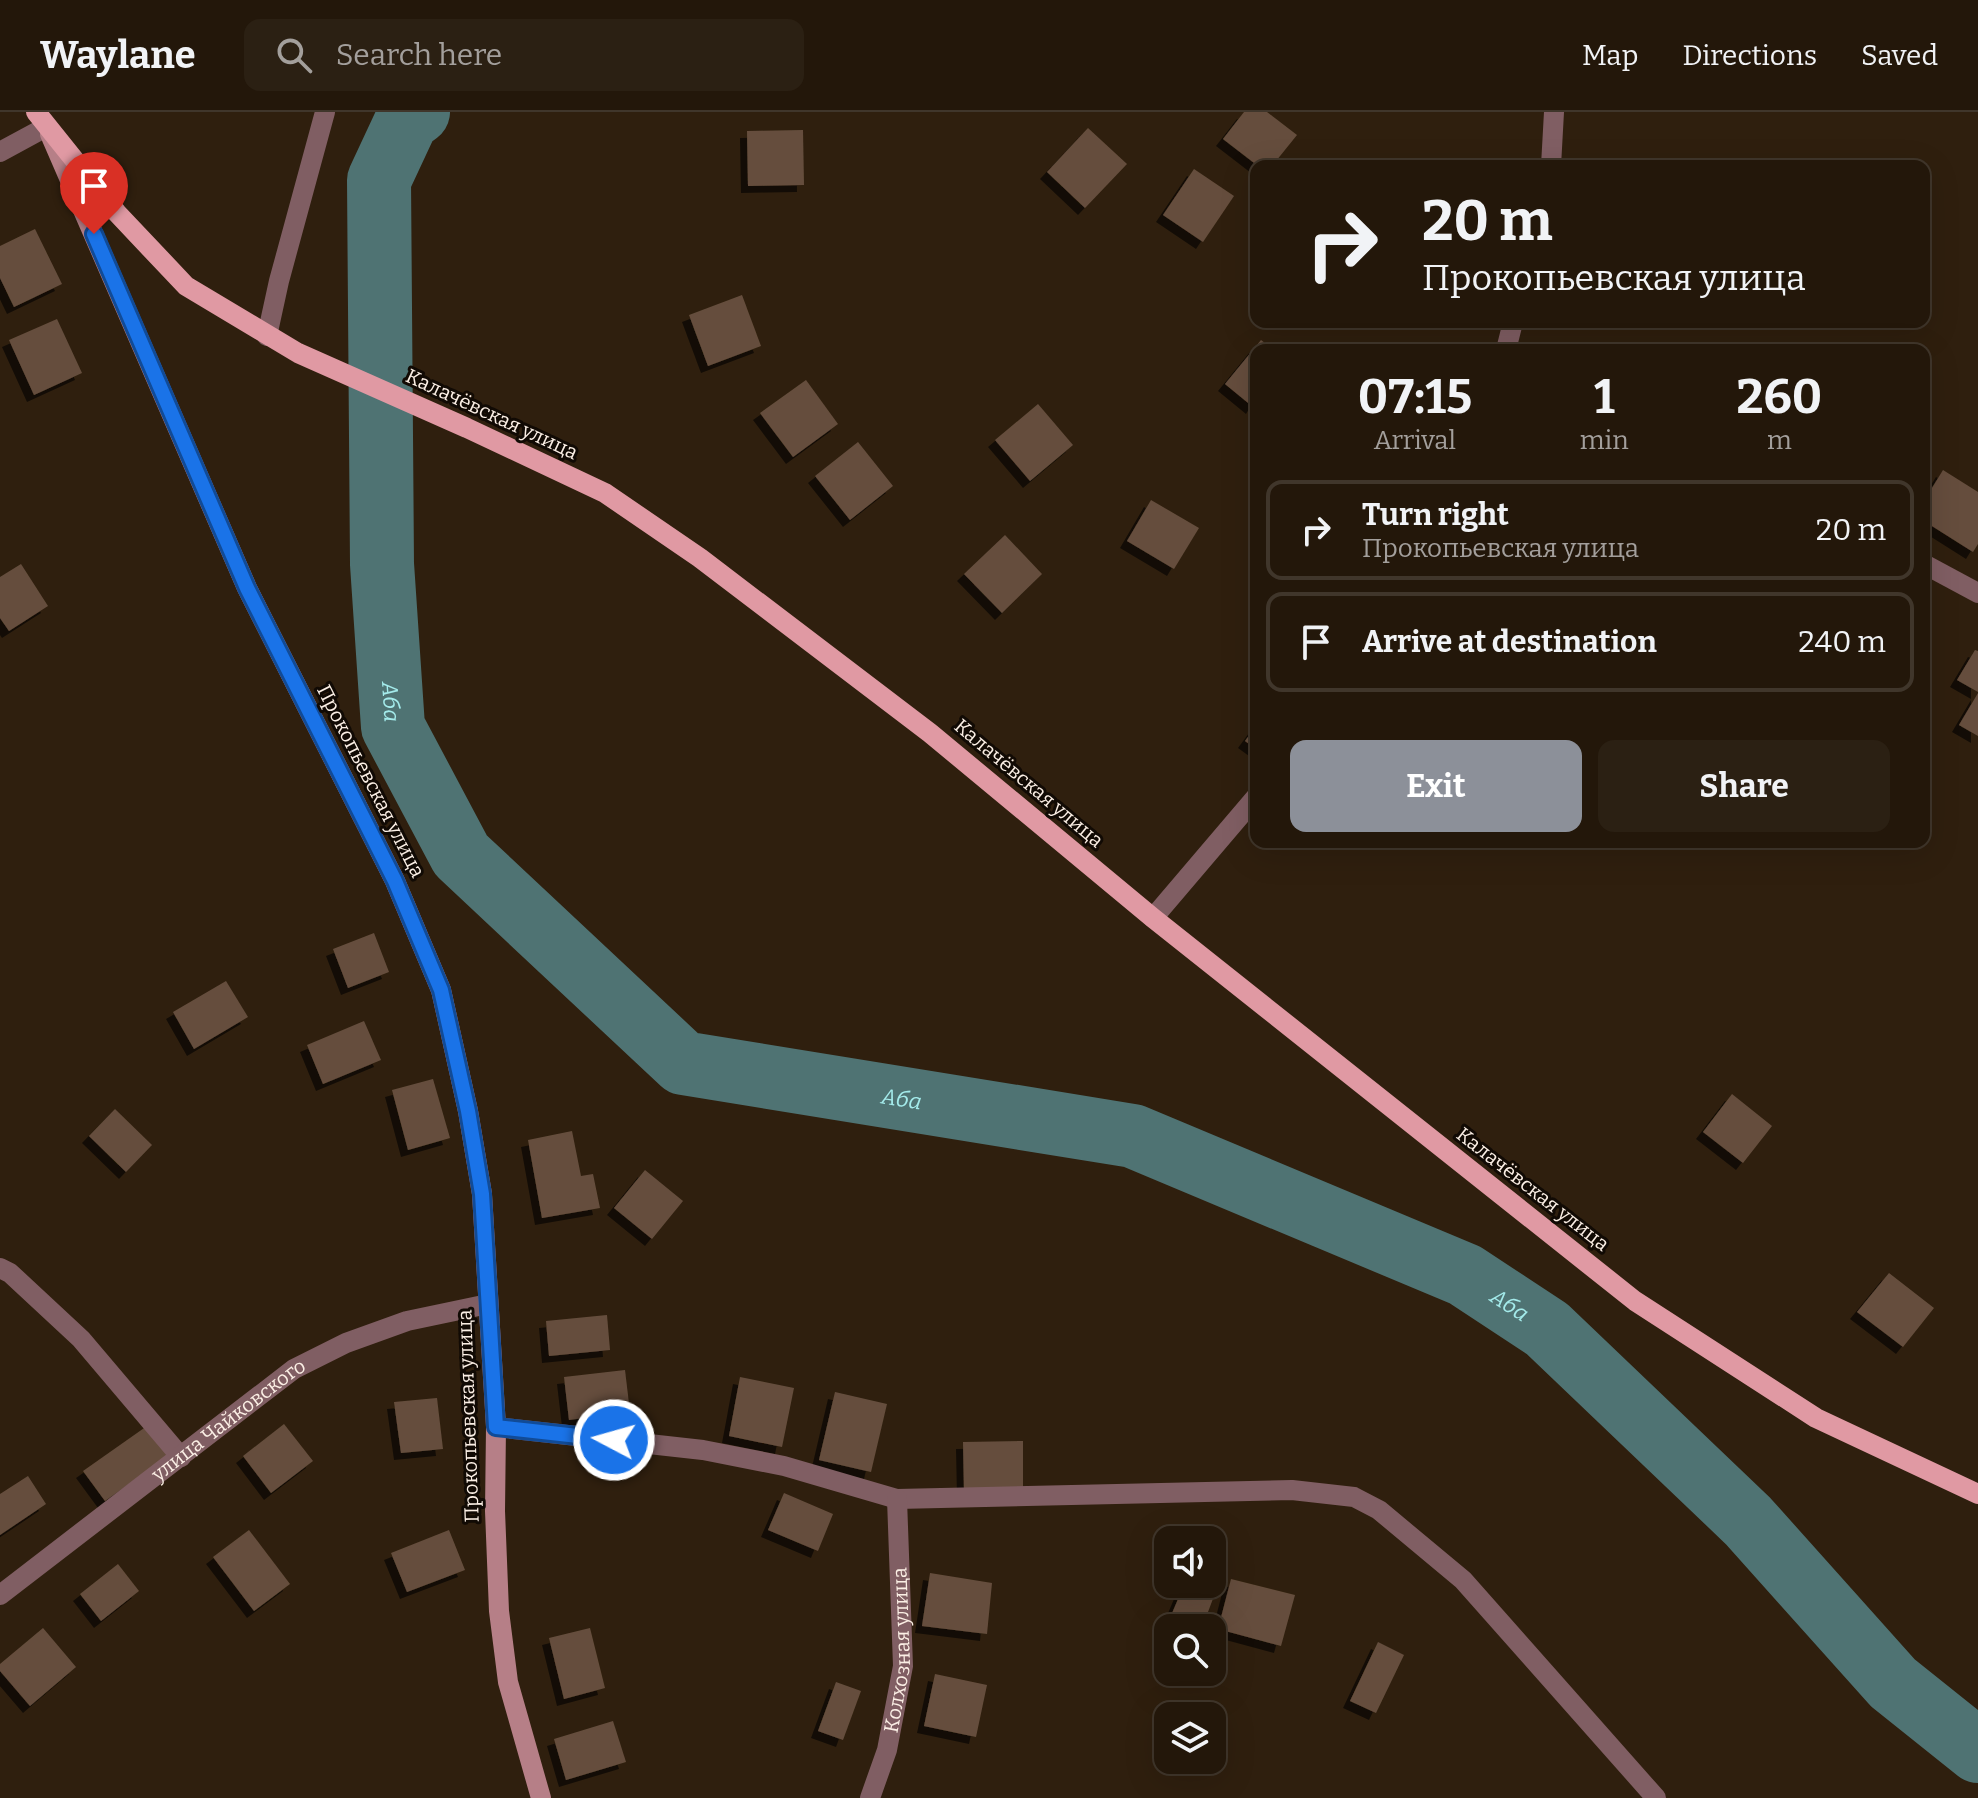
<!DOCTYPE html>
<meta charset="utf-8">
<style>
:root{--surface:#23170a;--page:#2b2013;--text:#f1f3f6;--muted:#a39f9c;--line:#40362b;--accent:#8c9099}
body{margin:0;font-family:Bitter,serif;background:var(--page);color:var(--text);height:100vh;display:flex;flex-direction:column;font-size:30px;white-space:nowrap}
*{box-sizing:border-box;margin:0}
p{font-size:26px;color:var(--muted)}
.icon{flex:none;width:44px;height:44px;fill:none;stroke:currentColor;stroke-width:2;stroke-linecap:round;stroke-linejoin:round}
.map{position:relative;flex:1;overflow:hidden}
.details{position:absolute;left:1250px;top:232px;width:680px;height:504px;display:flex;flex-direction:column;background:var(--surface);border-radius:16px;box-shadow:0 8px 32px #0002,0 0 0 2px var(--line)}
.details>*{flex:none}
.hud{position:absolute;left:1250px;top:48px;width:680px;height:168px;border-radius:16px;box-shadow:0 8px 32px #0002,0 0 0 2px var(--line);background:#23170a;color:var(--text);overflow:hidden}
.buttons{position:absolute;left:1154px;top:1414px;display:grid;gap:16px}
.buttons a{display:grid;place-items:center;width:72px;height:72px;border-radius:16px;background:var(--surface);box-shadow:0 8px 32px #0002,0 0 0 2px var(--line);font-size:40px}
.pin{position:absolute;display:grid;place-items:center;width:68px;height:68px;color:#fff;margin:-82px -34px;border-radius:50% 50% 50% 0;rotate:-45deg;box-shadow:0 0 8px #0007}
.pin .icon{rotate:45deg}
.me{position:absolute;width:88px;margin:-44px;rotate:276deg;stroke-linejoin:round;filter:drop-shadow(0 0 6px #0008)}
.turn{display:flex;align-items:center;gap:28px;height:168px;padding:0 40px;font-size:36px}
.turn .icon{width:104px;height:104px;stroke-width:2.5}
.turn b{display:block;font-size:56px;line-height:68px}
.eta{display:flex;justify-content:space-evenly;align-items:center;height:136px;text-align:center}
.eta b{font-size:48px;font-weight:700;line-height:56px}
.action{display:flex;gap:16px;margin-top:auto;padding:16px 40px}
.action a{flex:1;height:92px;border-radius:16px;background:var(--accent);color:#fff;font-size:32px;font-weight:700;line-height:92px;text-align:center}
.action a+a{background:var(--page);color:var(--text)}
ul{padding:0;list-style:none}
li{display:flex;align-items:center;gap:24px;height:100px;margin:0 16px 12px;padding:0 24px;border:4px solid var(--line);border-radius:16px}
li div{flex:1}
li b{display:block;font-size:30px}
li em{font-style:normal}
header{display:flex;align-items:center;gap:48px;box-sizing:border-box;height:112px;padding:0 40px;background:var(--surface);border-bottom:2px solid var(--line)}
header strong{font-size:38px}
nav{display:flex;gap:44px;margin-inline-start:auto;font-size:28px}
.search{width:560px;height:72px;background:var(--page);display:flex;align-items:center;gap:20px;box-sizing:border-box;padding:0 28px;border-radius:16px;color:var(--muted);font-size:30px}
.map>svg:first-child{display:block}
.lines{fill:none;stroke-linecap:round;stroke-linejoin:round}
.river{stroke:#4f7373;stroke-width:64}
.building{fill:#654e3d;filter:url(#shadow)}
.minor{stroke:#805e63;stroke-width:20}
.secondary{stroke:#b67f87;stroke-width:20}
.primary{stroke:#e099a3;stroke-width:20}
.route-casing{stroke:#114b97;stroke-width:20}
.route{stroke:#1a73e8;stroke-width:14}
.labels{text-anchor:middle;dominant-baseline:central;stroke-width:6;stroke-linejoin:round;paint-order:stroke}
.street-label{font-size:20px;fill:#fbefe5;stroke:#110a04}
.water-label{font-size:22px;font-style:italic;fill:#a4ebeb;stroke:#110a04}
</style>
<header>
<strong>Waylane</strong>
<div class="search"><svg class="icon" aria-label="search" viewBox="0 0 24 24"><circle cx="10" cy="10" r="6"/><path d="M15 15l6 6"/></svg>Search here</div>
<nav><a>Map</a><a>Directions</a><a>Saved</a></nav>
</header>
<div class="map">
<svg width="1978" height="1686" viewBox="0 0 1978 1686">
<defs>
<filter id="shadow"><feDropShadow dx="-7" dy="7" stdDeviation="0" flood-color="#0009"/></filter>
</defs>
<rect width="100%" height="100%" fill="#2f1f0e"/>
<g class="lines">
<!-- river -->
<path class="river" id="s1" d="M418,0L407,8L379,68L382,452L393,615L461,743L683,951L1133,1024L1465,1163L1547,1217L1748,1409L1893,1571L1978,1639"/>
</g>
<!-- building -->
<g class="building">
<path d="M1244,0H1267L1297,23L1272,54H1258L1223,27Z"/>
<path d="M1088,16L1127,52L1085,96L1047,60Z"/>
<path d="M803,18L804,73L748,74L747,19Z"/>
<path d="M1194,57L1234,84L1203,130L1163,103Z"/>
<path d="M35,117L62,172L14,195L0,166V134Z"/>
<path d="M742,183L761,234L708,254L689,203Z"/>
<path d="M57,207L82,261L34,283L9,228Z"/>
<path d="M1261,228L1274,238H1256V290L1253,295L1225,272Z"/>
<path d="M806,268L838,312L793,345L760,301Z"/>
<path d="M1038,292L1073,333L1030,369L995,328Z"/>
<path d="M858,330L893,374L850,408L815,364Z"/>
<path d="M1943,358L1978,380V432L1973,440L1924,409V389Z"/>
<path d="M1151,388L1199,416L1174,457L1127,429Z"/>
<path d="M1005,423L1042,462L1002,501L964,462Z"/>
<path d="M21,452L48,494L9,519L0,506V465Z"/>
<path d="M1975,538L1978,539V580L1957,568Z"/>
<path d="M1978,581V624L1959,613Z"/>
<path d="M1256,614V637L1245,629Z"/>
<path d="M374,821L389,860L348,876L333,837Z"/>
<path d="M226,869L248,905L194,937L173,900Z"/>
<path d="M364,909L381,948L323,972L307,933Z"/>
<path d="M433,967L450,1026L408,1038L392,978Z"/>
<path d="M1732,982L1772,1014L1743,1051L1703,1020Z"/>
<path d="M115,997L152,1033L126,1060L89,1024Z"/>
<path d="M572,1019L581,1064L593,1062L600,1096L542,1106L528,1028Z"/>
<path d="M645,1058L683,1089L652,1127L614,1096Z"/>
<path d="M1889,1161L1934,1196L1903,1235L1857,1200Z"/>
<path d="M607,1203L610,1238L549,1244L546,1209Z"/>
<path d="M625,1258L630,1300L569,1308L564,1265Z"/>
<path d="M740,1265L794,1276L782,1335L729,1324Z"/>
<path d="M835,1280L887,1292L871,1360L819,1348Z"/>
<path d="M437,1286L443,1337L401,1341L394,1290Z"/>
<path d="M284,1312L313,1349L271,1381L243,1344Z"/>
<path d="M147,1314L168,1344L105,1389L83,1359Z"/>
<path d="M1023,1329V1378L964,1379L963,1330Z"/>
<path d="M28,1364L46,1392L0,1423V1382Z"/>
<path d="M784,1381L833,1402L818,1439L768,1418Z"/>
<path d="M249,1418L290,1472L254,1499L213,1445Z"/>
<path d="M449,1418L465,1458L407,1480L391,1441Z"/>
<path d="M118,1452L139,1479L101,1509L80,1482Z"/>
<path d="M930,1461L992,1471L987,1522L922,1514Z"/>
<path d="M1231,1467L1295,1483L1281,1534L1218,1517Z"/>
<path d="M1184,1473L1214,1484L1202,1516H1194L1170,1506Z"/>
<path d="M43,1516L76,1555L30,1594L0,1559V1552Z"/>
<path d="M590,1516L605,1576L564,1587L549,1526Z"/>
<path d="M1378,1530L1404,1543L1376,1601L1350,1589Z"/>
<path d="M935,1562L987,1573L976,1625L924,1614Z"/>
<path d="M836,1570L861,1579L843,1628L818,1619Z"/>
<path d="M613,1609L626,1650L566,1668L554,1627Z"/>
</g>
<g class="lines">
<!-- minor -->
<g class="minor">
<path d="M0,40L46,15"/>
<path d="M1551,54L1554,0"/>
<path d="M267,224L279,169L325,0"/>
<path d="M1506,238L1513,210"/>
<path d="M1924,452L1978,481"/>
<path d="M1153,806L1256,685"/>
<path d="M0,1156L10,1161L81,1227L181,1345"/>
<path d="M496,1315L703,1338L784,1354L897,1387L1292,1378L1354,1385L1379,1398L1463,1468L1656,1686"/>
<path id="s2" d="M0,1483L294,1257L346,1231L407,1209L488,1192"/>
<path id="s3" d="M870,1686L887,1638L903,1554L897,1387"/>
</g>
<!-- secondary -->
<path class="secondary" d="M50,22L247,476L395,769L441,878L468,999L482,1082L496,1315L495,1399L499,1499L508,1570L541,1686"/>
<!-- primary -->
<path class="primary" d="M36,0L117,101L186,174L298,241L467,316L605,381L700,446L930,621L1153,806L1635,1189L1816,1306L1978,1382"/>
</g>
<g class="lines">
<defs>
<path id="route" d="M94,122L247,476L395,769L441,878L468,999L482,1082L496,1315L614,1328"/>
</defs>
<!-- route casing -->
<use href="#route" class="route-casing"/>
<!-- route -->
<use href="#route" class="route"/>
</g>
<g class="labels">
<!-- street labels -->
<g class="street-label">
<text transform="translate(492 302) rotate(25)">Калачёвская улица</text>
<text transform="translate(371 669) rotate(63)">Прокопьевская улица</text>
<text transform="translate(1029 671) rotate(40)">Калачёвская улица</text>
<text transform="translate(1533 1077) rotate(38)">Калачёвская улица</text>
<text transform="translate(468 1304) rotate(-92)">Прокопьевская улица</text>
<text stroke="none"><textPath href="#s2" startOffset="288">улица Чайковского</textPath></text>
<text stroke="none"><textPath href="#s3" startOffset="152">Колхозная улица</textPath></text>
</g>
<!-- water labels -->
<g class="water-label">
<text stroke="none"><textPath href="#s1" startOffset="602">Аба</textPath></text>
<text stroke="none"><textPath href="#s1" startOffset="1298">Аба</textPath></text>
<text stroke="none"><textPath href="#s1" startOffset="1946">Аба</textPath></text>
</g>
</g>
</svg>
<div class="buttons">
<a><svg class="icon" aria-label="sound" viewBox="0 0 24 24"><path d="M4 9h4l5-4v14l-5-4H4zM17 9q2 3 0 6"/></svg></a>
<a><svg class="icon" aria-label="search" viewBox="0 0 24 24"><circle cx="10" cy="10" r="6"/><path d="M15 15l6 6"/></svg></a>
<a><svg class="icon" aria-label="layers" viewBox="0 0 24 24"><path d="M12 4l9 5-9 5-9-5zM3 14l9 5 9-5"/></svg></a>
</div>
<div class="pin" style="left:94px;top:122px;background:#d93025"><svg class="icon" aria-label="arrive" viewBox="0 0 24 24"><path d="M6 21V4h12l-3 4 3 4H6"/></svg></div>
<svg class="me" style="left:614px;top:1328px" viewBox="-20 -20 40 40"><circle r="17" fill="#1a73e8" stroke="#fff" stroke-width="3"/><path d="M0-11L8 9 0 5-8 9z" fill="#fff"/></svg>
<div class="hud">
<div class="turn"><svg class="icon" aria-label="right" viewBox="0 0 24 24"><path d="M7 20v-9h11M14 6l5 5-5 5"/></svg><div><b>20 m</b>Прокопьевская улица</div></div>
</div>
<section class="details">
<div class="eta">
<div><b>07:15</b><p>Arrival</p></div>
<div><b>1</b><p>min</p></div>
<div><b>260</b><p>m</p></div>
</div>
<ul>
<li><svg class="icon" aria-label="right" viewBox="0 0 24 24"><path d="M7 20v-9h11M14 6l5 5-5 5"/></svg><div><b>Turn right</b><p>Прокопьевская улица</p></div><em>20 m</em></li>
<li><svg class="icon" aria-label="arrive" viewBox="0 0 24 24"><path d="M6 21V4h12l-3 4 3 4H6"/></svg><div><b>Arrive at destination</b></div><em>240 m</em></li>
</ul>
<div class="action"><a>Exit</a><a>Share</a></div>
</section>
</div>
